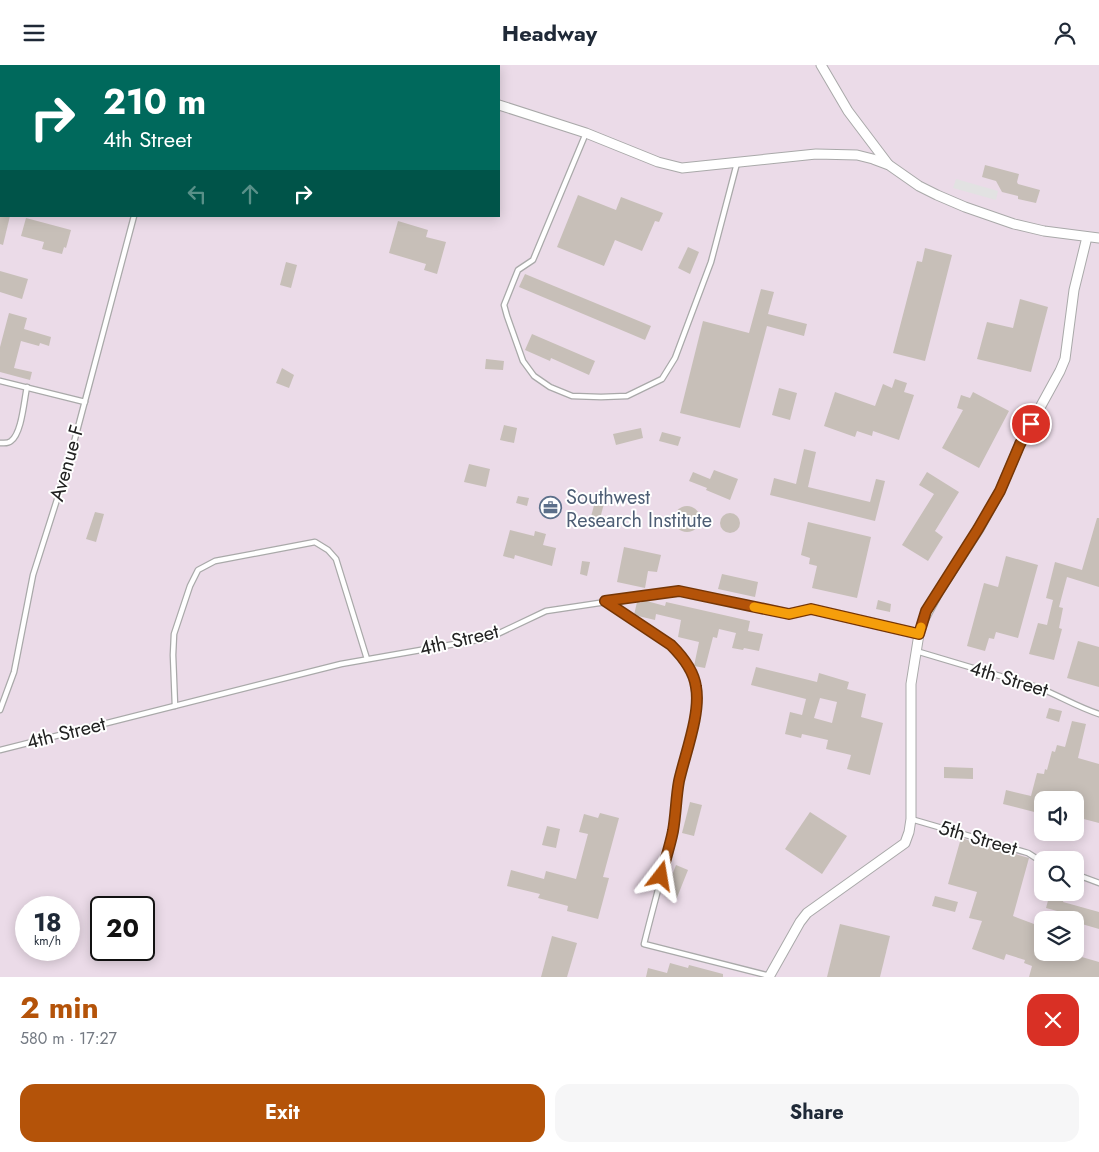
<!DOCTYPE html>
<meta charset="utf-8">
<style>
:root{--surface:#fff;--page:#f6f6f7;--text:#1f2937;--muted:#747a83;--accent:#b45309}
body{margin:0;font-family:Jost,sans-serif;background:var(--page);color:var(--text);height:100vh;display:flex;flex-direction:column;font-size:19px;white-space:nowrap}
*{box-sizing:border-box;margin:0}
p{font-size:16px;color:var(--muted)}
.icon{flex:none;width:28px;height:28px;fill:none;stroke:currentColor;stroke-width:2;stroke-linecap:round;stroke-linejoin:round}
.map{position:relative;height:912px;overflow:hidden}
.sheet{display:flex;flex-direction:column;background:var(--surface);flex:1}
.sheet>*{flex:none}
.guide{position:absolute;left:0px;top:0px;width:500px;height:152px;box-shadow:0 2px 12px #0003;background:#00695c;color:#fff;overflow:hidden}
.tools{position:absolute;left:1034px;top:726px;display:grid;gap:10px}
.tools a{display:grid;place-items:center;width:50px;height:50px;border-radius:10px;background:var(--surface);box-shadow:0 2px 12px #0003;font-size:25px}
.speed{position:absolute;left:15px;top:831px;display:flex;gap:10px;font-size:25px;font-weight:700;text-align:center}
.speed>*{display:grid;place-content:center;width:65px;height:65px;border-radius:50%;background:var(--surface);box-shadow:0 2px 12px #0003;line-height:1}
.speed small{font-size:12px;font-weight:400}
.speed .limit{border:2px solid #111;border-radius:8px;background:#fff;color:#111}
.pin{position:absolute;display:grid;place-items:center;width:42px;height:42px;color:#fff;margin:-21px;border:2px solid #fff;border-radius:50%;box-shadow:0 1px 5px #0007}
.me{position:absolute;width:55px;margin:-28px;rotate:14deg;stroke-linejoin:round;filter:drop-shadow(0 0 4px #0008)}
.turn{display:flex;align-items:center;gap:18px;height:105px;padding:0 20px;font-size:22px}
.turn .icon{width:65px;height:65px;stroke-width:2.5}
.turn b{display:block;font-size:35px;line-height:42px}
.lanes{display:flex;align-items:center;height:48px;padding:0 20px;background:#0003;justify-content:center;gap:25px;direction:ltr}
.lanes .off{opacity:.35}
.round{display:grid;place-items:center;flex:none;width:52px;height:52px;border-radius:15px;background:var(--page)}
.overview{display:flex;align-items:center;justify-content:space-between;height:85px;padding:0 20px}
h1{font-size:30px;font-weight:700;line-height:38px;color:var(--accent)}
.button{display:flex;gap:10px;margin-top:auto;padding:10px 20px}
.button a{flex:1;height:58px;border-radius:15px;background:var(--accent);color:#fff;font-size:20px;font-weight:700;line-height:58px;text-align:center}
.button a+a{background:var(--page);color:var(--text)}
header{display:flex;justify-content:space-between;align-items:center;height:65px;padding:0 20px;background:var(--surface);font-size:22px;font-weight:700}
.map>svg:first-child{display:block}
.industrial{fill:#ebdbe8;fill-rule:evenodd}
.parking{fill:#e2e2e2}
.building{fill:#c7bfb8;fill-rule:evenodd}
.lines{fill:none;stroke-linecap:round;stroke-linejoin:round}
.service-casing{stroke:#a9a9a9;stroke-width:7}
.minor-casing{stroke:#a9a9a9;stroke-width:11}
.service{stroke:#fff;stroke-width:4.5}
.minor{stroke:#fff;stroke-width:9}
.route-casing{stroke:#753606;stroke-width:12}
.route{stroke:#b45309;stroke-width:9}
.slow{stroke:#f59e0b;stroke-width:9}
.labels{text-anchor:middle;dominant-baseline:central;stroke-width:4;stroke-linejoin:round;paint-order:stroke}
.street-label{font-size:20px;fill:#222;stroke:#fff}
.service-label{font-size:20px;fill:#4e5e75;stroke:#fff;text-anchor:start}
</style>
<header><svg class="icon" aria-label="menu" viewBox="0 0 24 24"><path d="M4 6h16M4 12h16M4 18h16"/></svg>Headway<svg class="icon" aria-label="person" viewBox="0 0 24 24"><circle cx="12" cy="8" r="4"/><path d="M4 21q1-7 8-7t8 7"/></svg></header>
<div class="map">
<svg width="1099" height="912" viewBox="0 0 1099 912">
<rect width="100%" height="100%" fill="#f2efe9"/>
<!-- industrial -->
<path class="industrial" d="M0,0H1099V912H0ZM1,1H499V151H1ZM1042,735H1075V768H1042ZM1042,795H1075V828H1042ZM26,842H69V885H26ZM101,842H144V885H101ZM1042,855H1075V888H1042Z"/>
<!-- parking -->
<path class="parking" d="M956,114L998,126L996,135L953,123Z"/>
<!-- building -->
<g class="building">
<path d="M985,100L1019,109L1017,117L1018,119L1040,125L1036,138L1018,134V131L1002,127L996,116L982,112Z"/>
<path d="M578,130L616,145L621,132L663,148L659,157L655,156L642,186L615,175L604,201L557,182Z"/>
<path d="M0,151H10L3,180L0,179Z"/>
<path d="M26,153L71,165L66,183L64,182L62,189L42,184L44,177L21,171Z"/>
<path d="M398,156L428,165L426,172L446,177L437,209L424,205L426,199L389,188Z"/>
<path d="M688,182L699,187L690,209L678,203Z"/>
<path d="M925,183L952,190L925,296L893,288L917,196L922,197Z"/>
<path d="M286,197L297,200L291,223L280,220Z"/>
<path d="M0,206L28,214L22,234L0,227Z"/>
<path d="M525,209L651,261L645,275L519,222Z"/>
<path d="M761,224L774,227L768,249L807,259L804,271L767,261L740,363L680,348L703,256L749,268Z"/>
<path d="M1020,234L1048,242L1031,307L977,294L987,257L1013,263Z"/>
<path d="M9,248L27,253L24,264L51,272L49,281L40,278L39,281L21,276L14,303L32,307L30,315L0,307V282Z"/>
<path d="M532,269L595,296L589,310L551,293L550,296L525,285Z"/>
<path d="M486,294L504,296L503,305L485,304Z"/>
<path d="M282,303L294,310L289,323L276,318Z"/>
<path d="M895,314L907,318L904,327L914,330L899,375L873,366L872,371L857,366L855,372L824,361L835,327L875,341L883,319L892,323Z"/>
<path d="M779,323L797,328L790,355L772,350Z"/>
<path d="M973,327L1009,346L979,403L942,383L963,345L957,343L961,330L970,333Z"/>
<path d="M504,360L517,363L514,378L500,375Z"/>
<path d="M641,363L643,373L616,380L613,369Z"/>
<path d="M662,367L681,372L678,381L659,376Z"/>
<path d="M804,384L816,387L808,422L870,437L876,414L885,416L875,456L770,430L774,413L796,419Z"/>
<path d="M469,399L490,404L486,422L464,417Z"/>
<path d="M714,405L738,414L730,435L706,425L707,423L689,416L693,407L710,414Z"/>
<path d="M927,407L959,427L935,466L943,472L928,496L902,480L934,429L919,420Z"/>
<path d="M518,431L529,433L527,441L516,438Z"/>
<path d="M596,433L605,435L598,461L589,459Z"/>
<circle cx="687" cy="454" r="13"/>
<path d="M95,447L104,449L96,477L86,474Z"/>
<circle cx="730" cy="458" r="10"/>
<path d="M1097,453H1099V522L1067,512L1059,542L1063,543L1059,563L1062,564L1054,595L1029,589L1038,558L1047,560L1053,535L1046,533L1055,497L1082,505Z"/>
<path d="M808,457L871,472L857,533L812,523L817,501L809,499L810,493L801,490Z"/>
<path d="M510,465L534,471L535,466L546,469L543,480L556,483L552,501L515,490L514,494L503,491Z"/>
<path d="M624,482L661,490L657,507L648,506L645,523L617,517Z"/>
<path d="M1006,491L1038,500L1018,573L996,567L994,574L989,573L985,586L967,581L984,518L998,522Z"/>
<path d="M582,496L590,497L587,511L580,509Z"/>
<path d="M722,509L758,517L755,532L718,524Z"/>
<path d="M643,535L665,541L666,537L750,556L748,566L763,569L759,586L744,583L743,585L732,583L736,568L719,564L717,573L713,572L705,603L694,601L699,577L678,572L681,555L656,549L655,555L634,550L637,537L641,538Z"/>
<path d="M878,535L891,539L890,547L876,544Z"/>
<path d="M1078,576L1099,582V622L1067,613Z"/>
<path d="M756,602L817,617L819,608L849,617L847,624L866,629L861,652L883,658L870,710L847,704L851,690L826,684L828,675L802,669L801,673L785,669L790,647L802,650L806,634L751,620ZM820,633L837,637L832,658L814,653Z"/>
<path d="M1049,643L1062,646L1059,657L1046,653Z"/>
<path d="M1072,656L1086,659L1078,693L1099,699V758L1076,752L1080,735H1042V749L1003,739L1006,725L1031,731L1037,708L1044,709L1045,704L1047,705L1052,686L1055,687L1057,680L1065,682Z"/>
<path d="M944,702L973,703V714L944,713Z"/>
<path d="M690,737L702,740L694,771L682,768Z"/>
<path d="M810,747L847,771L822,809L785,784Z"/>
<path d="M600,748L619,753L603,812L609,813L598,854L567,846L568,841L538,833L540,829L507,821L511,805L544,814L546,806L576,814L588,769L579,767L584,749L598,753Z"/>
<path d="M547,761L560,764L556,783L542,780Z"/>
<path d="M961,773L1029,793L1013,851L1042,862V888H1068L1099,897V912H1029L1032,901L1024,898L1025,895L1006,889L1004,895L972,884L982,856L969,853L977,827L948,819Z"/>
<path d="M676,800L688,805L676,835L664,831Z"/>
<path d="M1050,828H1066L1063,837L1099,847V864L1075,857V855H1071L1072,850L1046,843Z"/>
<path d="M935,831L958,837L955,847L932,841Z"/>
<path d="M840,859L890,871L880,912H827Z"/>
<path d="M552,871L577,878L567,912H541Z"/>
<path d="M670,898L688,903L689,900L723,909V912H646L648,903L667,908Z"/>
</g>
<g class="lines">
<defs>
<g id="service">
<path d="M175,1L176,0"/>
<path d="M586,68L533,195L518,205L504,240L507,251L523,296L534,311L550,322L572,331L601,332L627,331L662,314L675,293L711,197L737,98"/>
<path d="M0,316L85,337"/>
<path d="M0,378C4,378 8,379 11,376C22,368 24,335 27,322"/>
<path d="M605,536L671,580C682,591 694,606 696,621C701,647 685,689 679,715C675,732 676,751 672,768C664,805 653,842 644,879L770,911"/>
<path d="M916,586L1037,622C1058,630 1077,642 1099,649"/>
<path d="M175,641L173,590L174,569L190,521L198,505L215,496L315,477L328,485L336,494L367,594"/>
<path d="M0,645L14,607L33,510L68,400L134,151"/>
<path d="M0,685L341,599L489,573L546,546L679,526L789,549L811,544L919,569"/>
<path d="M911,754L1028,788L1042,797"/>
<path d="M1075,809L1099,818"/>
</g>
<g id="minor">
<path d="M821,0L848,46L888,99"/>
<path d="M499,40L586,68L658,97L682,103L816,89L857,90L873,94L889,100L919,121L937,130L965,142L1014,159L1044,166L1099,173"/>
<path d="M0,55H1"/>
<path d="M769,912L800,857L807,848L905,778L909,767L911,754V619L919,569L923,556L939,526L979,464L1000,426L1020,379L1060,306L1065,294L1074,225L1087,172"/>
</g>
</defs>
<!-- service casing -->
<use href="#service" class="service-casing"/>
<!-- minor casing -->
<use href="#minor" class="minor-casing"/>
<!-- service -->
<use href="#service" class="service"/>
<!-- minor -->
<use href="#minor" class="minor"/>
</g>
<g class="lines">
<defs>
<path id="route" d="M661,811C665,796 670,781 673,766C676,749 676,732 679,716C685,689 701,648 696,622C694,606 682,591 671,580L605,536L679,526L789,549L811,544L919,569L926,546L978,464L1000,426L1020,379L1031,359"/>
</defs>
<!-- route casing -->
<use href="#route" class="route-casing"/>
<!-- route -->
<use href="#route" class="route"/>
<!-- slow -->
<path class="slow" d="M754,542L789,549L811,544L919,569L921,562"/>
</g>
<!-- icons -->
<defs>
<symbol id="office-ring" viewBox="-11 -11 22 22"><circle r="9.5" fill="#fff" stroke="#5c6f8a" stroke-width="1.5"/><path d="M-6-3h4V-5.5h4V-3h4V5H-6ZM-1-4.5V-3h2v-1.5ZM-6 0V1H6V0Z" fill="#5c6f8a"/></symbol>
</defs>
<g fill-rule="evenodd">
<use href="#office-ring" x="538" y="430" width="25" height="25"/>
</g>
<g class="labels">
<!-- street labels -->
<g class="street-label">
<text transform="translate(67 398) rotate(-74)">Avenue F</text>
<text transform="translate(459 575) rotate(-13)">4th Street</text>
<text transform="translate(1009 614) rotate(17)">4th Street</text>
<text transform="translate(66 668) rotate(-14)">4th Street</text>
<text transform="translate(978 773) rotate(16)">5th Street</text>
</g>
<!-- service labels -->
<g class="service-label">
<text x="566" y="432">Southwest<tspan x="566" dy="23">Research Institute</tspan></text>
</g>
</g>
</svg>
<div class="tools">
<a><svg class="icon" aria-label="sound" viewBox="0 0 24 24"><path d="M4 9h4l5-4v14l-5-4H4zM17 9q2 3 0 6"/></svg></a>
<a><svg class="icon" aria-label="search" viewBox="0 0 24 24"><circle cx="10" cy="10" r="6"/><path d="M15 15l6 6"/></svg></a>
<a><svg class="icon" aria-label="layers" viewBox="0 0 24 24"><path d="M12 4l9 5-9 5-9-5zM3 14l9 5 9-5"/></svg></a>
</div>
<div class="speed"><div>18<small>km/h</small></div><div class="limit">20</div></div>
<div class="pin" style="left:1031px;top:359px;background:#d93025"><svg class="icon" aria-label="arrive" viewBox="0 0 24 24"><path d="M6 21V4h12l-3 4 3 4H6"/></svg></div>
<svg class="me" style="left:661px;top:811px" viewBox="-20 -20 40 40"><path d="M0-17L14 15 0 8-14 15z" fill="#b45309" stroke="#fff" stroke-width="4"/></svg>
<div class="guide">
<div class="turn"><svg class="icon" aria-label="right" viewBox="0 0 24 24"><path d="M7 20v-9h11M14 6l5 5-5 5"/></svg><div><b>210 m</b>4th Street</div></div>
<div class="lanes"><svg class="icon off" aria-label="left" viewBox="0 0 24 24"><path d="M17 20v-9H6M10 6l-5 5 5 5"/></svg><svg class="icon off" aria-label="ahead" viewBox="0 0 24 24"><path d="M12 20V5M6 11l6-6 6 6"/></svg><svg class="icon" aria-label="right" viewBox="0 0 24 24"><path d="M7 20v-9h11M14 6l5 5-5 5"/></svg></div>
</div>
</div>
<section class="sheet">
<div class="overview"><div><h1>2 min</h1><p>580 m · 17:27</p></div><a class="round" style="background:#d93025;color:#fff"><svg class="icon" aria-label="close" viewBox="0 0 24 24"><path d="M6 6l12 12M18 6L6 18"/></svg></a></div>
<div class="button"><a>Exit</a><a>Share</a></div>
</section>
